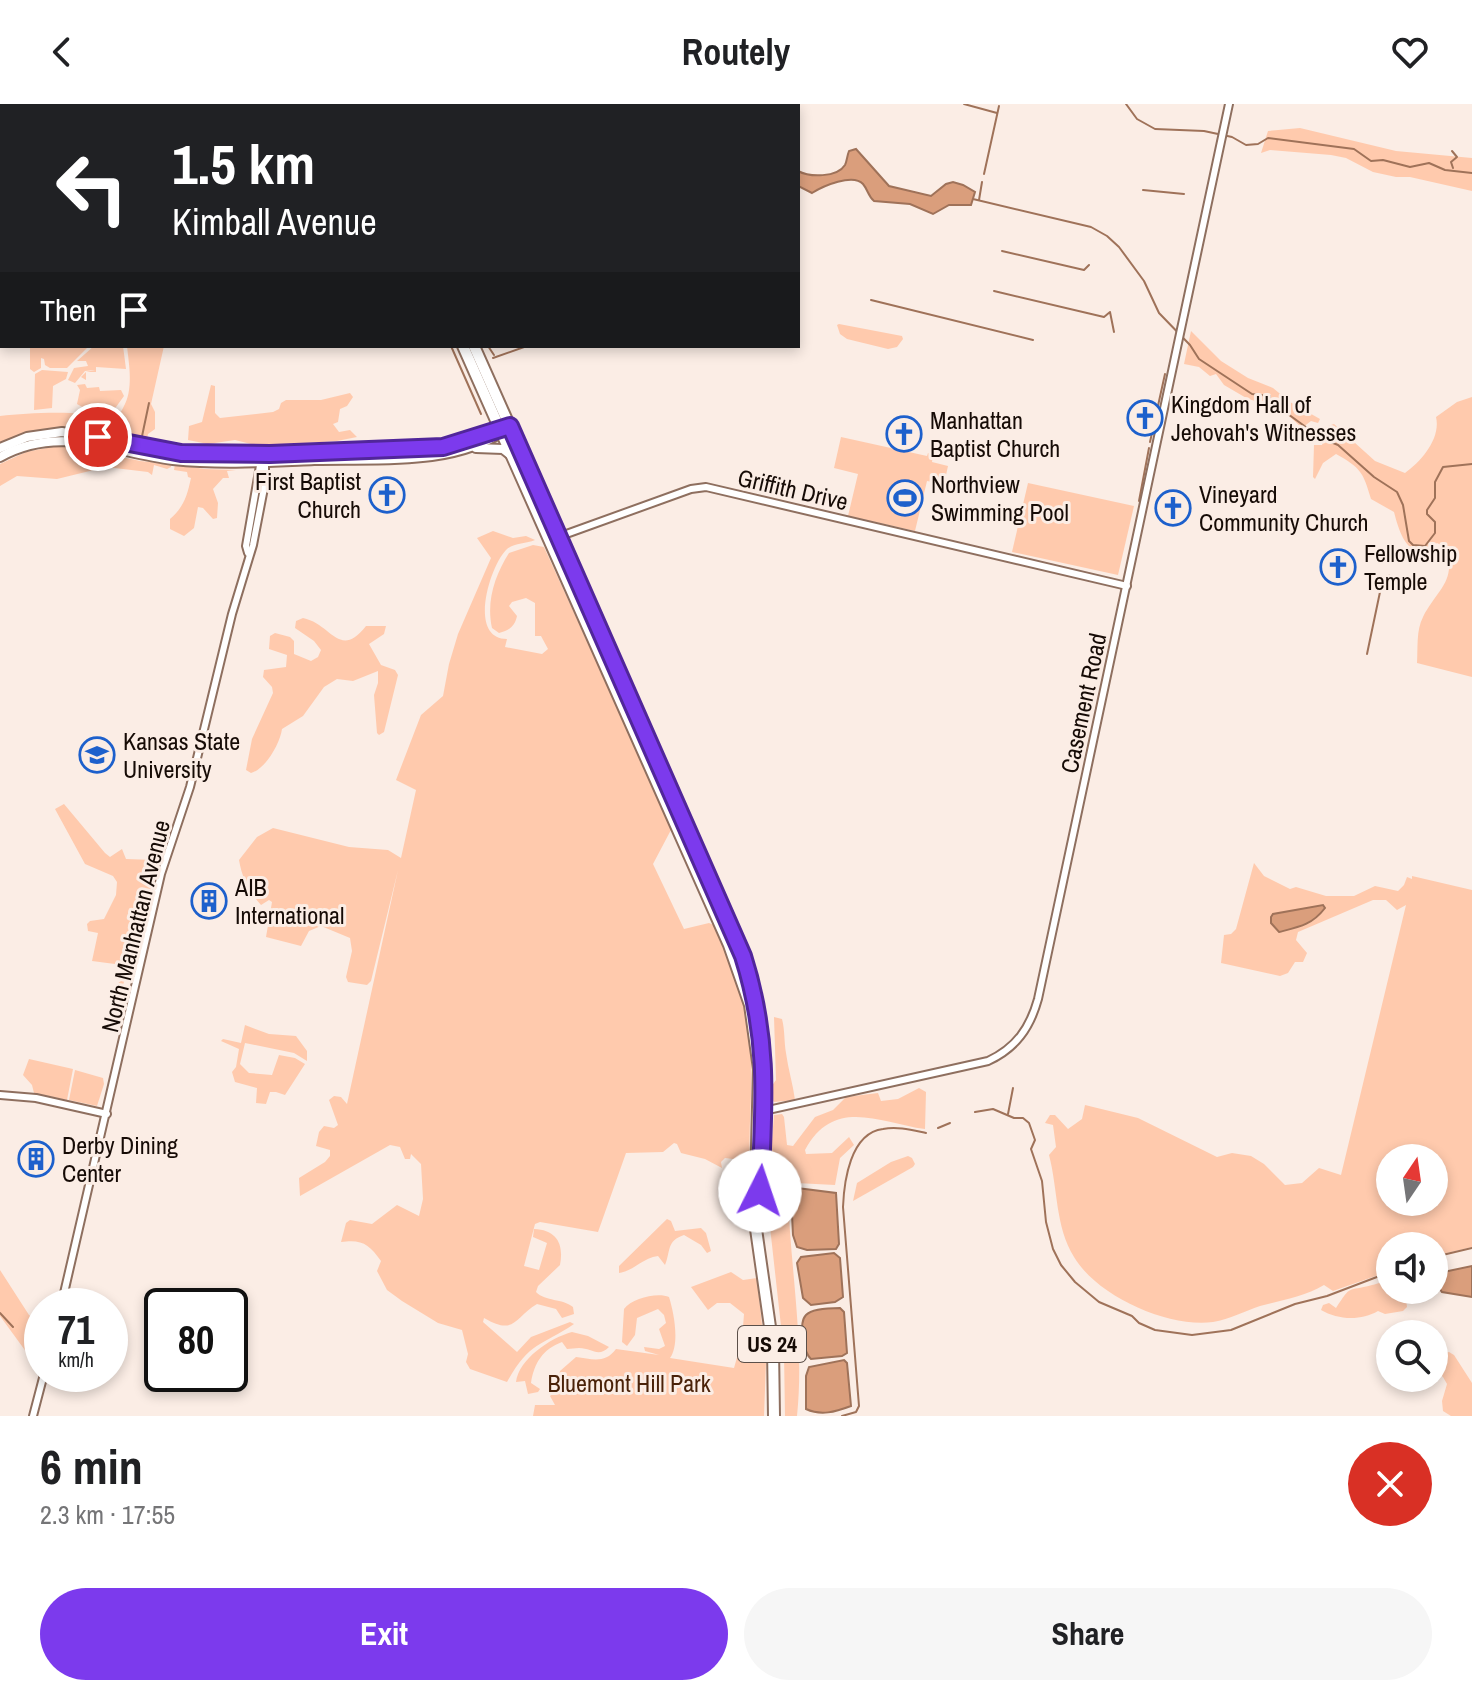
<!DOCTYPE html>
<meta charset="utf-8">
<style>
:root{--surface:#fff;--page:#f6f6f6;--text:#202124;--muted:#757577;--accent:#7c3aed}
body{margin:0;font-family:"Archivo Narrow",sans-serif;background:var(--page);color:var(--text);height:100vh;display:flex;flex-direction:column;font-size:30px;white-space:nowrap}
*{box-sizing:border-box;margin:0}
p{font-size:26px;color:var(--muted)}
.icon{flex:none;width:44px;height:44px;fill:none;stroke:currentColor;stroke-width:2;stroke-linecap:round;stroke-linejoin:round}
.map{position:relative;height:1312px;overflow:hidden}
.panel{display:flex;flex-direction:column;background:var(--surface);flex:1}
.panel>*{flex:none}
.guide{position:absolute;left:0px;top:0px;width:800px;height:244px;box-shadow:0 4px 12px #0003;background:#202124;color:#fff;overflow:hidden}
.needle{width:52px;rotate:13deg}
.buttons{position:absolute;left:1376px;top:1040px;display:grid;gap:16px}
.buttons a{display:grid;place-items:center;width:72px;height:72px;border-radius:50%;background:var(--surface);box-shadow:0 4px 12px #0003;font-size:40px}
.speed{position:absolute;left:24px;top:1184px;display:flex;gap:16px;font-size:40px;font-weight:700;text-align:center}
.speed>*{display:grid;place-content:center;width:104px;height:104px;border-radius:50%;background:var(--surface);box-shadow:0 4px 12px #0003;line-height:1}
.speed small{font-size:20px;font-weight:400}
.speed .limit{border:4px solid #111;border-radius:12px;background:#fff;color:#111}
.pin{position:absolute;display:grid;place-items:center;width:68px;height:68px;color:#fff;margin:-34px;border:4px solid #fff;border-radius:50%;box-shadow:0 2px 8px #0007}
.me{position:absolute;width:88px;margin:-44px;rotate:4deg;stroke-linejoin:round;filter:drop-shadow(0 0 6px #0008)}
.turn{display:flex;align-items:center;gap:28px;height:168px;padding:0 40px;font-size:36px}
.turn .icon{width:104px;height:104px;stroke-width:2.5}
.turn b{display:block;font-size:56px;line-height:68px}
.then{display:flex;align-items:center;height:76px;padding:0 40px;background:#0003;gap:16px;font-size:30px}
.round{display:grid;place-items:center;flex:none;width:84px;height:84px;border-radius:42px;background:var(--page)}
.summary{display:flex;align-items:center;justify-content:space-between;height:136px;padding:0 40px}
h1{font-size:48px;font-weight:800;line-height:60px}
.primary-button{display:flex;gap:16px;margin-top:auto;padding:16px 40px}
.primary-button a{flex:1;height:92px;border-radius:48px;background:var(--accent);color:#fff;font-size:32px;font-weight:800;line-height:92px;text-align:center}
.primary-button a+a{background:var(--page);color:var(--text)}
header{display:flex;justify-content:space-between;align-items:center;height:104px;padding:0 40px;background:var(--surface);font-size:36px;font-weight:800}
.map>svg:first-child{display:block}
.green{fill:#ffcaad;fill-rule:evenodd}
.water{fill:#da9e7c;stroke:#9f7259;stroke-width:2}
.lines{fill:none;stroke-linecap:round;stroke-linejoin:round}
.stream{stroke:#9f7259;stroke-width:2}
.minor-casing{stroke:#8e6f5f;stroke-width:10}
.major-casing{stroke:#8e6f5f;stroke-width:12}
.highway-casing{stroke:#8e6f5f;stroke-width:14}
.minor{stroke:#fff;stroke-width:6}
.major{stroke:#fff;stroke-width:8}
.highway{stroke:#fff;stroke-width:10}
.route-casing{stroke:#51269a;stroke-width:20}
.route{stroke:#7c3aed;stroke-width:14}
.labels{text-anchor:middle;dominant-baseline:central;stroke-width:6;stroke-linejoin:round;paint-order:stroke}
.shield{fill:#fbede5;stroke:#5b4f49;stroke-width:2}
.shield-label{font-size:22px;font-weight:bold;fill:#160b06}
.poi-label{font-size:24px;fill:#160b06;stroke:#fbede5;text-anchor:start}
.street-label{font-size:24px;fill:#160b06;stroke:#fbede5}
.park-label{font-size:24px;fill:#4a2209;stroke:#fbede5}
</style>
<header><svg class="icon" aria-label="back" viewBox="0 0 24 24"><path d="M15 5l-7 7 7 7"/></svg>Routely<svg class="icon" aria-label="heart" viewBox="0 0 24 24"><path d="M12 20l-8-8c-3-5 5-10 8-4 3-6 11-1 8 4z"/></svg></header>
<div class="map">
<svg width="1472" height="1312" viewBox="0 0 1472 1312">
<rect width="100%" height="100%" fill="#fbede5"/>
<!-- green -->
<g class="green">
<path d="M1300,24L1396,47L1472,54V87L1410,73H1396L1373,68L1346,54L1331,51L1270,46L1261,49L1268,27Z"/>
<path d="M839,220L902,232L903,235L897,243L888,245L847,235L840,230L837,221Z"/>
<path d="M1191,227L1221,257L1248,274L1273,284L1290,298L1320,315L1318,319L1311,317L1302,324L1288,311L1275,310L1259,298L1248,295L1224,281L1216,270L1210,272L1199,263L1184,260Z"/>
<path d="M30,242H89L67,264H50L45,261L44,255L41,254V264L34,268L30,265Z"/>
<path d="M94,242H123L126,265L96,263V268H86V276L81,273L86,268L95,266L85,267L75,279L68,276L74,264L88,262L86,257H77Z"/>
<path d="M127,242H164L151,300L155,308V325L148,330L146,340C99,333 50,316 0,339V312C31,309 77,306 107,314L109,320L112,321C115,314 120,310 123,304C134,286 129,261 127,242Z"/>
<path d="M42,266L68,268L66,275L53,282L52,304L34,306L35,270Z"/>
<path d="M85,280L87,284L99,283L100,287L121,286L124,292L116,303L110,308L84,304L77,300L80,286L77,281Z"/>
<path d="M211,281L215,282V309L220,314L273,308L279,305L281,299L286,296H321L350,289L353,293L347,302L340,305L338,318L333,320L339,328L350,326L357,333L337,337L259,342L235,336L208,340L188,336L189,322L202,318Z"/>
<path d="M1472,293V573L1417,559C1418,545 1416,526 1423,513C1437,485 1458,477 1445,443L1437,439C1409,460 1400,431 1394,408L1371,395C1363,368 1361,364 1336,350L1323,359L1315,375L1313,373L1314,341H1322L1328,322L1334,320L1375,357L1405,369C1422,357 1441,334 1436,313L1457,298Z"/>
<path d="M841,333L927,352L928,349L933,350L932,358L948,362L944,380L927,377L915,427L848,412L858,370L834,364Z"/>
<path d="M51,343H77L140,357L171,360V363L167,365L154,361L152,371L148,368L106,363L57,375L17,372L0,382V360L26,348Z"/>
<path d="M175,360L204,365L236,366L227,367L229,374H223L213,385L218,399L217,414L213,415L203,404L198,403L194,424L184,432L170,425V415C184,403 187,392 191,374L188,373L187,368L174,366Z"/>
<path d="M1028,379L1134,402L1118,471L1012,448Z"/>
<path d="M493,427L513,434L526,432L535,436C526,440 513,439 506,446C489,464 468,535 507,535L505,543L542,550L548,545L541,532H535V499L526,494L512,498L509,502L517,512C515,522 509,527 499,529L492,524C486,497 495,471 509,449L533,441L544,443L672,724L653,760L684,825L709,819L714,821C733,861 750,908 751,952C753,987 748,1022 750,1057L725,1054L721,1058L722,1064L705,1055L681,1049L677,1040L674,1039L663,1048L626,1049L598,1128L540,1118L535,1120L524,1162L539,1166L547,1139L533,1133L534,1125C557,1126 564,1140 560,1161L538,1182L536,1188C546,1198 562,1194 573,1203L574,1210L562,1214L556,1205L537,1200C514,1214 515,1232 484,1214L483,1218L517,1248L531,1233L570,1218L574,1220C540,1243 530,1237 507,1278L470,1265L466,1258L468,1250L462,1226L438,1219L402,1197L387,1186L377,1167L381,1157C369,1140 362,1135 341,1138L346,1119L350,1116L372,1120L397,1101L419,1112L423,1095L421,1060L411,1050L410,1055H405L400,1043L390,1041L300,1092L299,1074L325,1058L330,1052V1046L316,1042L319,1028L324,1022L334,1024L338,1021L329,996L334,992L341,993L347,1000L398,766L371,877L367,881L348,878L346,873L352,847L350,834L321,822L309,827L301,842L266,833L272,798L269,796L261,801C249,787 242,774 239,756L257,733L273,724L349,743L388,746L401,754L416,686L396,676L421,611L443,592L449,560L458,530L491,454L477,434Z"/>
<path d="M303,514C332,520 339,556 366,522H386L384,530L369,540L381,561L395,566L398,571L384,628L379,631L377,629L374,591L378,579V567L353,577L337,575L324,583L303,612L282,625C280,639 266,665 251,669L246,666L252,635L273,589L272,583L263,573L264,566L286,563L287,551L269,545L270,532L275,529L290,533L294,537V550L311,557L318,553L321,546L314,537L295,524L296,517Z"/>
<path d="M64,700L105,749L110,753L122,745L126,755L154,756L156,762L143,820L120,890L115,887L117,880L121,877L123,865L115,863V860L92,857L98,829L88,827L87,820L90,817L104,815L116,791L117,778L113,772L85,760L55,705Z"/>
<path d="M1254,759L1264,772L1290,785L1296,783L1326,792H1354L1375,782L1398,787L1404,781L1407,773L1412,775V772L1472,786V1143L1434,1152V1142H1390V1167L1333,1187L1324,1181C1304,1193 1282,1196 1260,1202C1245,1207 1230,1215 1213,1218C1168,1224 1097,1192 1074,1153C1055,1122 1058,1085 1049,1051L1056,1043L1053,1021L1045,1019L1050,1011H1055L1068,1025L1082,1015L1085,1001L1138,1014L1217,1053L1232,1049L1251,1052L1264,1060L1285,1081L1302,1079L1319,1064L1341,1071L1406,801L1397,806L1386,796H1373L1298,828L1296,836L1307,849L1303,858H1295L1288,869L1280,872L1221,859L1224,831L1231,830L1236,825ZM1323,801L1324,805C1308,825 1294,825 1271,819L1272,811ZM1390,1054H1434V1098H1390Z"/>
<path d="M774,913L782,915C785,926 784,938 786,949C788,965 793,980 795,996L774,998C769,990 770,983 776,976Z"/>
<path d="M245,921L269,930L296,932L307,947V957L294,949L245,939L240,960L249,969L272,971L279,951L295,954L305,960L285,991L276,988H270L266,1000L256,999L257,984L235,978L232,968L236,963L239,945L221,937L223,935L241,939Z"/>
<path d="M29,955L73,965L67,996L34,989L32,981L23,971Z"/>
<path d="M75,966L103,974L104,980L97,1002L69,996Z"/>
<path d="M919,984L926,988L925,1025C880,1019 834,992 805,1046L806,1050L832,1049L849,1033L854,1041L840,1054L835,1081L796,1079L788,1083C789,1159 805,1235 797,1312H785L784,1249L770,1123L769,1073L774,1011L782,1010L784,1013L787,1041L793,1042L815,1013L833,1006L846,993L878,989L881,997L898,995Z"/>
<path d="M908,1052L912,1054L915,1060L913,1063L853,1097L857,1079L891,1058Z"/>
<path d="M667,1115L671,1117L675,1127L701,1124L706,1129L711,1147L707,1149L701,1141L684,1131C666,1137 671,1147 665,1161L658,1152C642,1154 634,1167 619,1169V1162Z"/>
<path d="M0,1166L29,1211L42,1221L41,1258L27,1249L0,1212Z"/>
<path d="M731,1168L743,1176L757,1174L766,1258L764,1312H533L535,1301H555L550,1292L556,1286L560,1267L576,1253C592,1255 605,1260 616,1245L659,1251L645,1247L644,1243L659,1245L665,1242L659,1225L666,1219L664,1211L658,1205L637,1214L635,1231L627,1242L622,1238L624,1205C632,1194 658,1188 669,1193C674,1209 680,1240 670,1254L734,1264L742,1236L744,1210L730,1199H717L708,1206L691,1183Z"/>
<path d="M1390,1175V1186H1399L1406,1195L1407,1203L1403,1207L1385,1210L1378,1207C1361,1217 1338,1216 1321,1206L1323,1201L1329,1199L1336,1204C1352,1180 1346,1188 1372,1181C1379,1180 1383,1176 1390,1175Z"/>
<path d="M572,1228L588,1232L609,1243C598,1254 592,1244 579,1244C575,1244 571,1245 567,1245L562,1238C543,1245 534,1259 531,1279L540,1285L538,1288L528,1290L525,1277L516,1278C519,1255 550,1234 572,1228Z"/>
<path d="M1449,1248L1454,1251L1472,1279V1312H1451L1443,1307L1442,1297L1447,1280L1443,1273L1434,1265V1259L1442,1255L1444,1249Z"/>
</g>
<!-- water -->
<g class="water">
<path d="M856,45L889,82L931,92L946,80L953,78L963,81L975,88L971,101H949L933,110L910,100L874,97C868,92 868,86 863,80C853,69 823,82 812,89L798,82V67C809,73 837,74 845,61C847,57 847,52 849,47Z"/>
<path d="M1323,801L1325,804C1312,821 1299,823 1279,828L1271,819V813L1273,810Z"/>
<path d="M797,1084L836,1089L839,1140L836,1145L807,1146L797,1143L793,1131L791,1089Z"/>
<path d="M834,1149L840,1154L843,1193L835,1198L811,1201L803,1194L797,1159L801,1153Z"/>
<path d="M1472,1162V1193L1442,1188L1434,1177V1170Z"/>
<path d="M840,1204L844,1208L847,1249L842,1252L811,1255C804,1249 798,1219 806,1211C813,1204 831,1204 840,1204Z"/>
<path d="M844,1256L847,1259L851,1302C835,1308 821,1312 806,1305V1272L809,1263Z"/>
</g>
<g class="lines">
<!-- stream -->
<g class="stream">
<path d="M964,0L997,9"/>
<path d="M1126,0L1137,15L1155,25L1204,27L1232,33L1246,41L1258,40L1268,34L1354,45L1371,57L1383,56L1410,63L1429,59L1445,66L1472,69"/>
<path d="M71,2V0"/>
<path d="M628,2L629,0"/>
<path d="M1452,47L1457,53L1451,58L1453,64"/>
<path d="M984,70L999,2"/>
<path d="M1143,86L1184,90"/>
<path d="M973,95L1091,123L1107,132L1119,143L1144,177L1159,209L1190,241L1199,255L1252,290L1270,292V297L1321,334L1338,341L1374,373L1397,388L1403,401L1409,437L1413,441L1425,442L1435,429V418L1427,410V406L1435,394V378L1443,363L1472,360"/>
<path d="M979,96L982,78"/>
<path d="M1002,147L1084,166L1089,161"/>
<path d="M994,187L1104,213L1110,208L1114,228"/>
<path d="M871,196L1033,236"/>
<path d="M451,242L481,310"/>
<path d="M488,242L494,251"/>
<path d="M493,254L527,242"/>
<path d="M141,337L149,299"/>
<path d="M1150,338L1165,270"/>
<path d="M1139,397L1149,344"/>
<path d="M1367,550L1380,488L1389,471"/>
<path d="M975,1008L993,1005L1014,1014H1023L1029,1019L1035,1036L1031,1045L1042,1077L1046,1118L1053,1145L1061,1161L1075,1178L1099,1198L1132,1212L1139,1219L1155,1226L1192,1231L1231,1226L1295,1200L1327,1192L1390,1168"/>
<path d="M1008,1010L1013,984"/>
<path d="M938,1024L950,1019"/>
<path d="M1434,1153L1472,1144"/>
<path d="M0,1209L13,1223"/>
<path d="M842,1312L856,1308L859,1302L843,1103C844,1078 850,1029 883,1025C897,1022 912,1026 926,1029"/>
</g>
<defs>
<g id="minor">
<path d="M558,433L691,385L706,383L1127,482"/>
<path d="M248,449L246,442L262,350"/>
<path d="M0,991L36,994L107,1010"/>
<path d="M759,1008L988,957C1016,944 1030,924 1038,895L1229,0"/>
<path d="M61,1202L161,770L190,683L232,510L253,441L265,379V356"/>
<path d="M33,1312L44,1270"/>
</g>
<g id="major">
<path d="M0,344L27,333L62,328L146,344L207,351L418,345L455,341L503,323"/>
<path d="M476,344L503,345L512,352"/>
<path d="M0,353C60,320 111,348 173,356C220,361 267,358 314,356C375,354 452,363 505,326"/>
</g>
<g id="highway">
<path d="M369,0V2"/>
<path d="M379,0L380,2"/>
<path d="M463,242L729,841L750,901L759,965L755,1118L773,1244L774,1312"/>
<path d="M474,242L726,809L750,872L758,908"/>
</g>
</defs>
<!-- minor casing -->
<use href="#minor" class="minor-casing"/>
<!-- major casing -->
<use href="#major" class="major-casing"/>
<!-- highway casing -->
<use href="#highway" class="highway-casing"/>
<!-- minor -->
<use href="#minor" class="minor"/>
<!-- major -->
<use href="#major" class="major"/>
<!-- highway -->
<use href="#highway" class="highway"/>
</g>
<g class="lines">
<defs>
<path id="route" d="M98,333L181,349L270,350L443,343L510,322L743,852C770,937 764,1001 760,1087"/>
</defs>
<!-- route casing -->
<use href="#route" class="route-casing"/>
<!-- route -->
<use href="#route" class="route"/>
</g>
<!-- icons -->
<defs>
<symbol id="church-ring" viewBox="-11 -11 22 22"><circle r="9.5" fill="#fbede5" stroke="#1d60cc" stroke-width="1.5"/><path d="M-1.2-6h2.4v3.5h3.3v2.4h-3.3V6h-2.4V-.1h-3.3v-2.4h3.3Z" fill="#1d60cc"/></symbol>
<symbol id="stadium-ring" viewBox="-11 -11 22 22"><circle r="9.5" fill="#fbede5" stroke="#1d60cc" stroke-width="1.5"/><path d="M0-5a6.5 5 0 1 0 0 10a6.5 5 0 1 0 0-10ZM-3.5-1.8h7v3.6h-7Z" fill="#1d60cc"/></symbol>
<symbol id="university-ring" viewBox="-11 -11 22 22"><circle r="9.5" fill="#fbede5" stroke="#1d60cc" stroke-width="1.5"/><path d="M0-5L7-2L0 1L-7-2ZM-4 1L0 2.5L4 1V4Q0 6-4 4Z" fill="#1d60cc"/></symbol>
<symbol id="building-ring" viewBox="-11 -11 22 22"><circle r="9.5" fill="#fbede5" stroke="#1d60cc" stroke-width="1.5"/><path d="M-4-6H4V6H1V3H-1V6H-4ZM-2.5-4.3h1.7v1.8h-1.7ZM.8-4.3h1.7v1.8H.8ZM-2.5-1h1.7V.8h-1.7ZM.8-1h1.7V.8H.8Z" fill="#1d60cc"/></symbol>
</defs>
<g fill-rule="evenodd">
<use href="#church-ring" x="1125" y="294" width="40" height="40"/>
<use href="#church-ring" x="884" y="310" width="40" height="40"/>
<use href="#church-ring" x="367" y="371" width="40" height="40"/>
<use href="#stadium-ring" x="885" y="374" width="40" height="40"/>
<use href="#church-ring" x="1153" y="384" width="40" height="40"/>
<use href="#church-ring" x="1318" y="443" width="40" height="40"/>
<use href="#university-ring" x="77" y="631" width="40" height="40"/>
<use href="#building-ring" x="189" y="777" width="40" height="40"/>
<use href="#building-ring" x="16" y="1035" width="40" height="40"/>
</g>
<g class="labels">
<!-- shield labels -->
<rect class="shield" x="738" y="1222" width="68" height="36" rx="6"/>
<g class="shield-label">
<text x="772" y="1240">US 24</text>
</g>
<!-- poi labels -->
<g class="poi-label">
<text x="1171" y="300">Kingdom Hall of<tspan x="1171" dy="28">Jehovah's Witnesses</tspan></text>
<text x="930" y="316">Manhattan<tspan x="930" dy="28">Baptist Church</tspan></text>
<text x="361" y="377" text-anchor="end">First Baptist<tspan x="361" dy="28">Church</tspan></text>
<text x="931" y="380">Northview<tspan x="931" dy="28">Swimming Pool</tspan></text>
<text x="1199" y="390">Vineyard<tspan x="1199" dy="28">Community Church</tspan></text>
<text x="1364" y="449">Fellowship<tspan x="1364" dy="28">Temple</tspan></text>
<text x="123" y="637">Kansas State<tspan x="123" dy="28">University</tspan></text>
<text x="235" y="783">AIB<tspan x="235" dy="28">International</tspan></text>
<text x="62" y="1041">Derby Dining<tspan x="62" dy="28">Center</tspan></text>
</g>
<!-- street labels -->
<g class="street-label">
<text transform="translate(793 385) rotate(13)">Griffith Drive</text>
<text transform="translate(1083 599) rotate(-78)">Casement Road</text>
<text transform="translate(135 822) rotate(-76)">North Manhattan Avenue</text>
</g>
<!-- park labels -->
<g class="park-label">
<text x="629" y="1279">Bluemont Hill Park</text>
</g>
</g>
</svg>
<div class="buttons">
<a><svg class="needle" viewBox="-14 -14 28 28"><path d="M0-13l5 13h-10z" fill="#e53935"/><path d="M0 13l5-13h-10z" fill="#757577"/></svg></a>
<a><svg class="icon" aria-label="sound" viewBox="0 0 24 24"><path d="M4 9h4l5-4v14l-5-4H4zM17 9q2 3 0 6"/></svg></a>
<a><svg class="icon" aria-label="search" viewBox="0 0 24 24"><circle cx="10" cy="10" r="6"/><path d="M15 15l6 6"/></svg></a>
</div>
<div class="speed"><div>71<small>km/h</small></div><div class="limit">80</div></div>
<div class="pin" style="left:98px;top:333px;background:#d93025"><svg class="icon" aria-label="arrive" viewBox="0 0 24 24"><path d="M6 21V4h12l-3 4 3 4H6"/></svg></div>
<svg class="me" style="left:760px;top:1087px" viewBox="-20 -20 40 40"><circle r="19" fill="#fff"/><path d="M0-13L10 11 0 6-10 11z" fill="#7c3aed"/></svg>
<div class="guide">
<div class="turn"><svg class="icon" aria-label="left" viewBox="0 0 24 24"><path d="M17 20v-9H6M10 6l-5 5 5 5"/></svg><div><b>1.5 km</b>Kimball Avenue</div></div>
<div class="then">Then<svg class="icon" aria-label="arrive" viewBox="0 0 24 24"><path d="M6 21V4h12l-3 4 3 4H6"/></svg></div>
</div>
</div>
<section class="panel">
<div class="summary"><div><h1>6 min</h1><p>2.3 km · 17:55</p></div><a class="round" style="background:#d93025;color:#fff"><svg class="icon" aria-label="close" viewBox="0 0 24 24"><path d="M6 6l12 12M18 6L6 18"/></svg></a></div>
<div class="primary-button"><a>Exit</a><a>Share</a></div>
</section>
